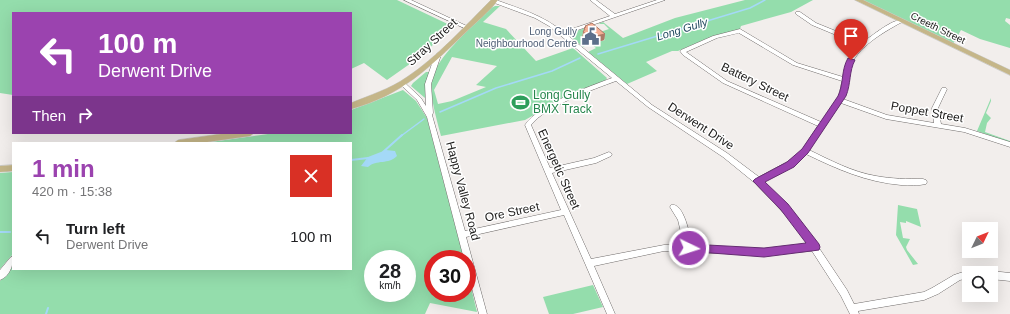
<!DOCTYPE html>
<meta charset="utf-8">
<style>
:root{--surface:#fff;--page:#f2f2f2;--text:#202124;--muted:#757577;--accent:#9b43af}
body{margin:0;font-family:Helvetica,sans-serif;background:var(--page);color:var(--text);height:100vh;display:flex;flex-direction:column;font-size:15px;white-space:nowrap}
*{box-sizing:border-box;margin:0}
p{font-size:13px;color:var(--muted)}
.icon{flex:none;width:22px;height:22px;fill:none;stroke:currentColor;stroke-width:2;stroke-linecap:round;stroke-linejoin:round}
.map{position:relative;flex:1;overflow:hidden}
.sheet{position:absolute;left:12px;top:142px;width:340px;height:128px;display:flex;flex-direction:column;background:var(--surface);border-radius:0px;box-shadow:0 4px 16px #0002}
.sheet>*{flex:none}
.top-card{position:absolute;left:12px;top:12px;width:340px;height:122px;border-radius:0px;box-shadow:0 4px 16px #0002;background:#9b43af;color:#fff;overflow:hidden}
.needle{width:26px;rotate:47deg}
.buttons{position:absolute;left:962px;top:222px;display:grid;gap:8px}
.buttons a{display:grid;place-items:center;width:36px;height:36px;border-radius:0px;background:var(--surface);box-shadow:0 4px 16px #0002;font-size:20px}
.speed{position:absolute;left:364px;top:250px;display:flex;gap:8px;font-size:20px;font-weight:700;text-align:center}
.speed>*{display:grid;place-content:center;width:52px;height:52px;border-radius:50%;background:var(--surface);box-shadow:0 4px 16px #0002;line-height:1}
.speed small{font-size:10px;font-weight:400}
.speed .limit{border:6px solid #d22;background:#fff;color:#111}
.pin{position:absolute;display:grid;place-items:center;width:34px;height:34px;color:#fff;margin:-41px -17px;border-radius:50% 50% 50% 0;rotate:-45deg;box-shadow:0 0 4px #0007}
.pin .icon{rotate:45deg}
.me{position:absolute;width:44px;margin:-22px;rotate:94deg;stroke-linejoin:round;filter:drop-shadow(0 0 3px #0008)}
.turn{display:flex;align-items:center;gap:14px;height:84px;padding:0 20px;font-size:18px}
.turn .icon{width:52px;height:52px;stroke-width:2.5}
.turn b{display:block;font-size:28px;line-height:34px}
.then{display:flex;align-items:center;height:38px;padding:0 20px;background:#0003;gap:8px;font-size:15px}
.round{display:grid;place-items:center;flex:none;width:42px;height:42px;border-radius:0px;background:var(--page)}
.head{display:flex;align-items:center;justify-content:space-between;height:68px;padding:0 20px}
h1{font-size:24px;font-weight:700;line-height:30px;color:var(--accent)}
ul{padding:0;list-style:none}
li{display:flex;align-items:center;gap:12px;height:52px;padding:0 20px}
li div{flex:1}
li b{display:block;font-size:15px}
li em{font-style:normal}
.map>svg:first-child{display:block}
.green{fill:#94ddac;fill-rule:evenodd}
.water{fill:#a4d9f7}
.lines{fill:none;stroke-linecap:round;stroke-linejoin:round}
.stream-far1{stroke:#a4d9f7;stroke-width:1.5}
.stream{stroke:#a4d9f7;stroke-width:2}
.minor-casing{stroke:#706c6b;stroke-width:1}
.major-casing{stroke:#cdcdcd;stroke-width:1}
.minor{fill:#fff;fill-rule:evenodd}
.major{fill:#c5b689;fill-rule:evenodd}
.wall{fill:#d2967e}
.shaded-wall{fill:#ab7a67}
.building{fill:#f4ae93;stroke:#ab7a67}
.route{fill:#9b43af;stroke:#652c72}
.labels{text-anchor:middle;dominant-baseline:central;stroke-width:3;stroke-linejoin:round;paint-order:stroke}
.far-street-label{font-size:10px;fill:#1d1c1b;stroke:#fff}
.far-service-label{font-size:10px;fill:#4e5e75;stroke:#fff;text-anchor:end}
.far-water-label{font-size:11px;font-style:italic;fill:#20495e;stroke:#fff}
.street-label{font-size:12px;fill:#1d1c1b;stroke:#fff}
.leisure-label{font-size:12px;fill:#27864d;stroke:#fff;text-anchor:start}
</style>
<div class="map">
<svg width="1010" height="314" viewBox="0 0 1010 314">
<rect width="100%" height="100%" fill="#f2eeec"/>
<!-- green -->
<g class="green">
<path d="M0,0H397L454,27L414,61L387,80L364,63L351,69V13H13V95L0,93Z"/>
<path d="M745,0H813L791,12L741,26L740,29L711,37L678,51H672L646,62L657,71L627,84L588,52L596,48L591,44L605,40L597,33L585,36L582,38L587,42L583,43L585,46L583,47L570,36L573,32L593,26L597,33L609,29L604,24H598L603,22L623,38L675,18Z"/>
<path d="M861,0H1010V19L1006,18L1005,21L1010,25V48L980,39L961,30L953,44Z"/>
<path d="M495,6H500L483,22L506,29L536,61L573,48L607,78L605,81L564,98L525,120L441,136C426,80 425,74 466,32C474,24 484,10 495,6ZM452,57L497,66L476,85L486,87L452,101L438,104L434,90Z"/>
<path d="M426,72H429L425,98L411,86L413,83Z"/>
<path d="M403,90L416,101L427,118L464,259H433V293H467V271L477,312L430,303L425,314H0V281L13,266V269H351V143H203L275,133H351V110ZM373,259H407V293H373Z"/>
<path d="M991,98V101L986,113L991,118L987,123L985,132L1010,141V143L977,131Z"/>
<path d="M13,172V254L0,269V173Z"/>
<path d="M898,205L917,209L921,227L906,221V223L900,222L903,238L910,239L906,247L907,250L918,264L913,265L896,235Z"/>
<path d="M593,285L603,307L573,314H549L543,297Z"/>
</g>
<!-- water -->
<path class="water" d="M386,150L395,151L397,156C388,165 377,159 368,167L361,166L368,157Z"/>
<g class="lines">
<!-- stream-far1 -->
<g class="stream-far1">
<path d="M598,54L750,8L765,0"/>
<path d="M440,112L496,88L552,71L580,58"/>
<path d="M401,136L424,119"/>
</g>
<!-- stream -->
<g class="stream">
<path d="M383,152L402,135"/>
<path d="M351,160L368,158"/>
<path d="M0,232H10"/>
<path d="M46,314L48,308"/>
</g>
<defs>
<g id="minor">
<path d="M404,0H411L469,27L468,28H464Z"/>
<path d="M492,0H496C520,9 543,15 563,32L610,16L590,0H596L615,14L657,0H665L566,34L652,105L727,153L759,177L787,162L800,153L818,126L723,83L683,55L680,51L681,50L713,36L740,29L797,63L843,77C844,63 851,54 860,45L812,25L796,14V12H800L816,23L863,42C872,36 892,19 902,20V22C884,32 855,48 850,69C847,79 849,89 843,99L887,115L934,123L932,108L942,88H946L947,89L938,108L941,124L965,128L1010,142V147L964,132L886,119L841,103L809,150C830,160 852,172 876,176C892,179 907,179 923,179L926,180L927,182L926,184C918,186 909,185 901,185C866,182 837,169 806,154L793,166L763,182L801,221L816,244L818,245L819,248L847,290L854,304L924,292L932,288L954,275L969,270L973,273H969V278L960,280L938,294L924,300L858,311L859,314H850L841,296L812,251L764,255L664,251L594,266L615,314H607L564,215L466,237L487,314H479L467,270V259H464L427,117L417,100L400,84L403,82L405,83L421,98L426,106L425,84L435,55L438,53L440,54L441,55L431,84L433,113L432,115L465,231L561,210L525,125C539,104 588,87 612,78L549,26L535,18L492,2ZM739,33L793,65L842,81L839,96L821,122L727,81L686,52L717,38ZM616,81L648,107L723,157L755,183L795,225L808,244L764,249L692,246C690,236 684,202 671,205L670,207L678,220L684,245H664L591,259L552,173L596,163L611,156L612,154L609,152L594,158L550,168L531,125C544,107 594,89 616,81Z"/>
<path d="M13,256C13,266 10,276 0,280V270L10,258Z"/>
<path d="M991,271L1010,273V281L991,279V273H988Z"/>
</g>
<g id="major">
<path d="M491,0H498C489,12 476,22 465,33C429,68 402,95 351,109V103C370,95 390,89 407,77C436,58 466,25 491,0Z"/>
<path d="M855,0H863L1010,70V75Z"/>
<path d="M228,133H254L250,136L200,143H174L178,140Z"/>
<path d="M13,165V171L0,172V166Z"/>
</g>
</defs>
<!-- minor casing -->
<use href="#minor" class="minor-casing"/>
<!-- major casing -->
<use href="#major" class="major-casing"/>
<!-- minor -->
<use href="#minor" class="minor"/>
<!-- major -->
<use href="#major" class="major"/>
</g>
<!-- wall -->
<path class="wall" d="M585,26L605,34L604,40L591,44L582,38L583,32Z"/>
<!-- shaded-wall -->
<path class="shaded-wall" d="M605,34L604,40L591,44V37Z"/>
<!-- building -->
<path class="building" d="M592,23L605,34L591,37L583,32L585,29L584,28L586,27L585,26Z"/>
<!-- route -->
<path class="route" d="M848,58L855,60C849,71 851,84 846,96L808,153L794,167L765,182L788,204L819,244L820,247L819,250L764,257L685,251L684,248L685,245L689,244L764,248L806,243L781,210L753,181L755,179L787,162L802,149L838,96C844,83 841,70 848,58Z"/>
<!-- icons -->
<defs>
<symbol id="civic-bare" viewBox="-9 -9 18 18"><path d="M-.6-6.5H3V-4.5H.6V-3L4-1V1h2V6H-6V1h2V-1L-.6-3ZM-1.2 2.5V6h2.4V2.5Z" fill="#5c6f8a" stroke="#fff" stroke-width="2.5" paint-order="stroke"/></symbol>
<symbol id="stadium-bare" viewBox="-9 -9 18 18"><path d="M0-5a6.5 5 0 1 0 0 10a6.5 5 0 1 0 0-10ZM-3.5-1.8h7v3.6h-7Z" fill="#2e9e5b" stroke="#fff" stroke-width="2.5" paint-order="stroke"/></symbol>
</defs>
<g fill-rule="evenodd">
<use href="#civic-bare" x="578" y="24" width="25" height="25"/>
<use href="#stadium-bare" x="508" y="90" width="25" height="25"/>
</g>
<g class="labels">
<!-- far-street labels -->
<g class="far-street-label">
<text transform="translate(938 28) rotate(26)">Creeth Street</text>
</g>
<!-- far-service labels -->
<g class="far-service-label">
<text x="577" y="31">Long Gully<tspan x="577" dy="12">Neighbourhood Centre</tspan></text>
</g>
<!-- far-water labels -->
<g class="far-water-label">
<text transform="translate(682 29) rotate(-17)">Long Gully</text>
</g>
<!-- street labels -->
<g class="street-label">
<text transform="translate(432 42) rotate(-43)">Stray Street</text>
<text transform="translate(755 82) rotate(26)">Battery Street</text>
<text transform="translate(927 112) rotate(10)">Poppet Street</text>
<text transform="translate(701 126) rotate(33)">Derwent Drive</text>
<text transform="translate(559 169) rotate(66)">Energetic Street</text>
<text transform="translate(463 191) rotate(75)">Happy Valley Road</text>
<text transform="translate(512 212) rotate(-12)">Ore Street</text>
</g>
<!-- leisure labels -->
<g class="leisure-label">
<text x="533" y="95">Long Gully<tspan x="533" dy="14">BMX Track</tspan></text>
</g>
</g>
</svg>
<div class="buttons">
<a><svg class="needle" viewBox="-14 -14 28 28"><path d="M0-13l5 13h-10z" fill="#e53935"/><path d="M0 13l5-13h-10z" fill="#757577"/></svg></a>
<a><svg class="icon" aria-label="search" viewBox="0 0 24 24"><circle cx="10" cy="10" r="6"/><path d="M15 15l6 6"/></svg></a>
</div>
<div class="speed"><div>28<small>km/h</small></div><div class="limit">30</div></div>
<div class="pin" style="left:851px;top:60px;background:#d93025"><svg class="icon" aria-label="arrive" viewBox="0 0 24 24"><path d="M6 21V4h12l-3 4 3 4H6"/></svg></div>
<svg class="me" style="left:689px;top:248px" viewBox="-20 -20 40 40"><circle r="17" fill="#9b43af" stroke="#fff" stroke-width="3"/><path d="M0-11L8 9 0 5-8 9z" fill="#fff"/></svg>
<div class="top-card">
<div class="turn"><svg class="icon" aria-label="left" viewBox="0 0 24 24"><path d="M17 20v-9H6M10 6l-5 5 5 5"/></svg><div><b>100 m</b>Derwent Drive</div></div>
<div class="then">Then<svg class="icon" aria-label="right" viewBox="0 0 24 24"><path d="M7 20v-9h11M14 6l5 5-5 5"/></svg></div>
</div>
<section class="sheet">
<div class="head"><div><h1>1 min</h1><p>420 m · 15:38</p></div><a class="round" style="background:#d93025;color:#fff"><svg class="icon" aria-label="close" viewBox="0 0 24 24"><path d="M6 6l12 12M18 6L6 18"/></svg></a></div>
<ul>
<li><svg class="icon" aria-label="left" viewBox="0 0 24 24"><path d="M17 20v-9H6M10 6l-5 5 5 5"/></svg><div><b>Turn left</b><p>Derwent Drive</p></div><em>100 m</em></li>
</ul>
</section>
</div>
